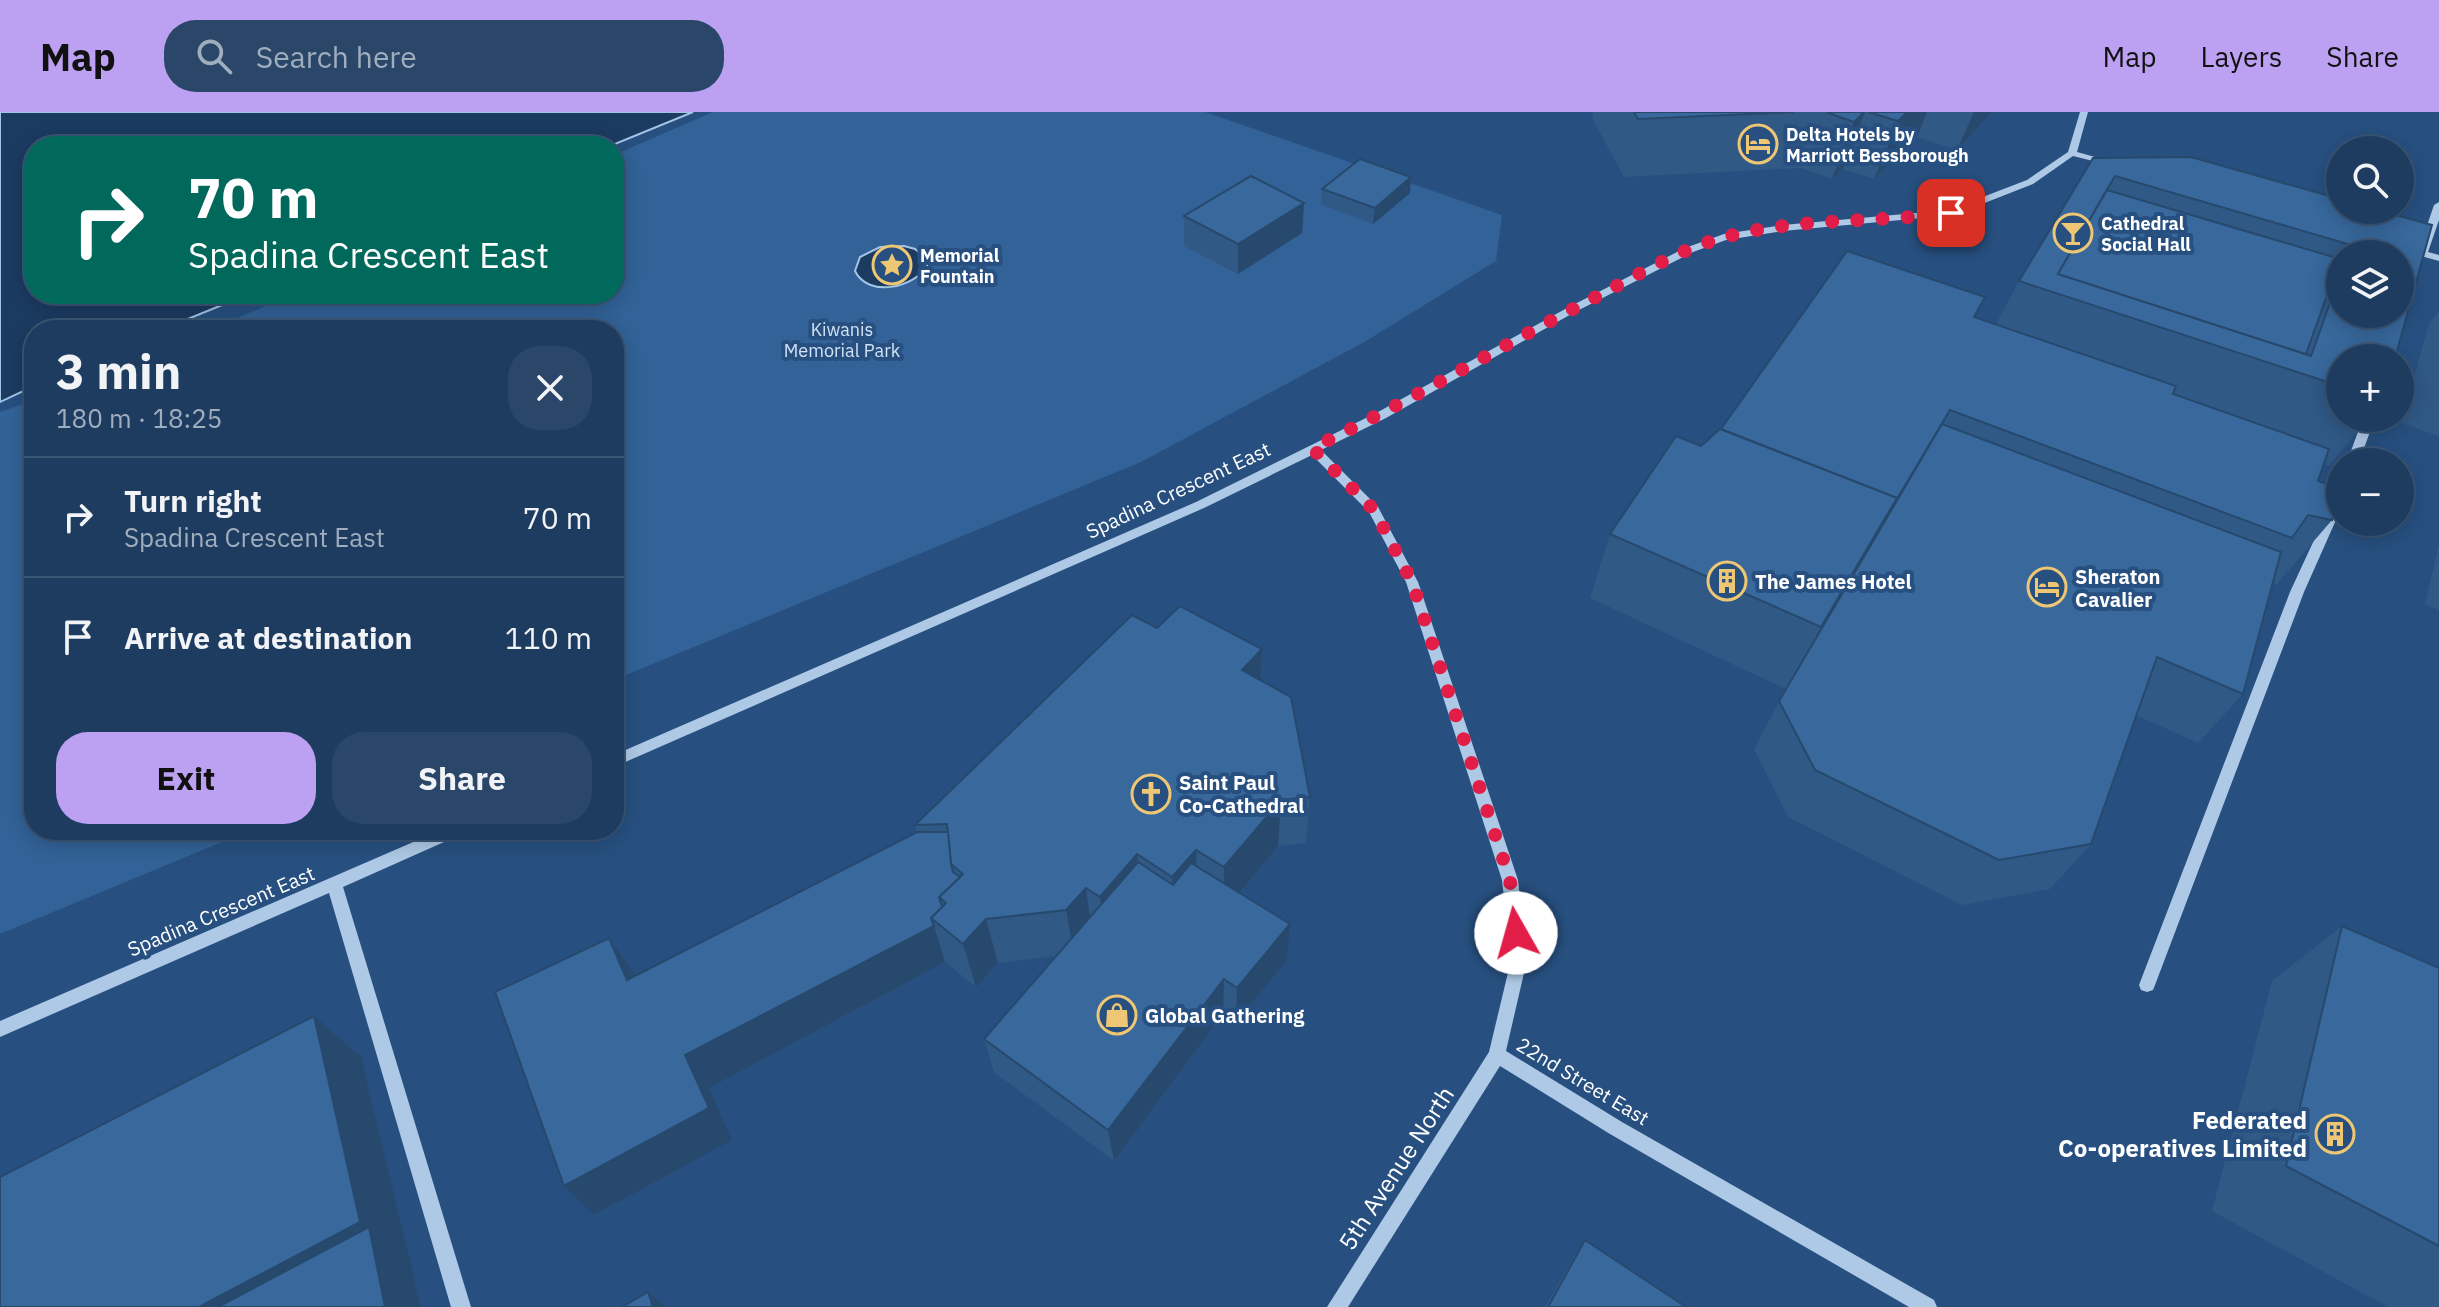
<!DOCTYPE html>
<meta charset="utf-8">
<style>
:root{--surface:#1d3c60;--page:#2a4769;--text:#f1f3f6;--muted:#a0adbd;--line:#3b5675;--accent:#bca0f2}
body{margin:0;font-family:"IBM Plex Sans",sans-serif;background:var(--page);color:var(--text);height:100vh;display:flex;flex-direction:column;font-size:30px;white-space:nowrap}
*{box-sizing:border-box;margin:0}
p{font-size:26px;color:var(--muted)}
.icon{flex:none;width:44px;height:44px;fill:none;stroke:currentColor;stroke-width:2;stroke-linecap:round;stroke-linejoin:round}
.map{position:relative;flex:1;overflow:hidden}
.panel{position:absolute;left:24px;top:208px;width:600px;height:520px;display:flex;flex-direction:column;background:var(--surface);border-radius:32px;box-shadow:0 4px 20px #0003,0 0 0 2px var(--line)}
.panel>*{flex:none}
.banner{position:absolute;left:24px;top:24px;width:600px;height:168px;border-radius:32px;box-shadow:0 4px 20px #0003,0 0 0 2px var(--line);background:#00695c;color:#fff;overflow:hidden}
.controls{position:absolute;left:2326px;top:24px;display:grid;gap:16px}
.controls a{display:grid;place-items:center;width:88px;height:88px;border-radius:50%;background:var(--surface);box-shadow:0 4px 20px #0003,0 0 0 2px var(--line);font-size:40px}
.pin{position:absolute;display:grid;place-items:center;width:68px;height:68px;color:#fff;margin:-34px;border-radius:16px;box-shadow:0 4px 12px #0006}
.me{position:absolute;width:88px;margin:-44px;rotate:353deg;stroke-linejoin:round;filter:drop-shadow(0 0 6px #0008)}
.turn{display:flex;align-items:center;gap:28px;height:168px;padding:0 32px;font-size:36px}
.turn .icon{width:104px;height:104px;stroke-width:2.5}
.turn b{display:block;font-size:56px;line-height:68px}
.round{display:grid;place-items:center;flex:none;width:84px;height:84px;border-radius:32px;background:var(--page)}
.head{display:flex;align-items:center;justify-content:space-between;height:136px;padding:0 32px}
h1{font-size:48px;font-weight:700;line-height:60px}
.button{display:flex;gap:16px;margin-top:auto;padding:16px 32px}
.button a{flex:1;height:92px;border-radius:32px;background:var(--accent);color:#111;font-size:32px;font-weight:700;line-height:92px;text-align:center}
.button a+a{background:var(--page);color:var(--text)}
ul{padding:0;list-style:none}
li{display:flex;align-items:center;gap:24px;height:120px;padding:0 32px;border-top:2px solid var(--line)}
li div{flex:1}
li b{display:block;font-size:30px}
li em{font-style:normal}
header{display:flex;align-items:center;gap:48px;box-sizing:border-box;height:112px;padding:0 40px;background:var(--accent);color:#111}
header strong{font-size:38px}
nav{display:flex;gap:44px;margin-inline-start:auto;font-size:28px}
.search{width:560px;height:72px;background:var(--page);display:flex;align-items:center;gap:20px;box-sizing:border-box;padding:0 28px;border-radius:32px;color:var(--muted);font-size:30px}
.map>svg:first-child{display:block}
.green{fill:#326297}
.water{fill:#1b3b61;stroke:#a3c4e6;stroke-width:2}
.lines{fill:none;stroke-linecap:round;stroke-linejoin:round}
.minor{fill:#aec9e6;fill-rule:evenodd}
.wall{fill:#305986;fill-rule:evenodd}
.shaded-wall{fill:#27496d}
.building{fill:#38689c;stroke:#27496d;stroke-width:2;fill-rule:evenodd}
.route{stroke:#e11d48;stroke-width:14;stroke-dasharray:0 25.2}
.labels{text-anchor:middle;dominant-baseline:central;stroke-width:8;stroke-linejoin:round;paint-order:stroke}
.far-poi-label{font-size:18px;font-weight:bold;fill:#fff;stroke:#275080;text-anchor:start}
.far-park-label{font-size:18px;fill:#d1e2f5;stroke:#275080}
.street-label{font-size:20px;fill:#fff;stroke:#275080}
.poi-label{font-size:20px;font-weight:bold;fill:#fff;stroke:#275080;text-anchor:start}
.near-poi-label{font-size:24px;font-weight:bold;fill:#fff;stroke:#275080;text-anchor:end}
.near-street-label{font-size:24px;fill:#fff;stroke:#275080}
</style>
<header>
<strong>Map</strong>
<div class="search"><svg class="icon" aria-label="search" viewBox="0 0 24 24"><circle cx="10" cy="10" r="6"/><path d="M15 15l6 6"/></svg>Search here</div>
<nav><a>Map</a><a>Layers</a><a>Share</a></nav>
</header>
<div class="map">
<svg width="2439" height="1195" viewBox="0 0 2439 1195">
<rect width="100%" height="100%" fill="#275080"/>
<!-- green -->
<g class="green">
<path d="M713,0H1205L1502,103L1496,149L1366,229L1141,350L614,568V218H210L293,182H614V43Z"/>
<path d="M34,288V718H251L0,822V300Z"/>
</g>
<!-- water -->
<g class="water">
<path d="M0,0H693L610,34H34V182H249L161,218H34V274L0,290Z"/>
<path d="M904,134L915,137L927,147V154C914,176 868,186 855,159L860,145L880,135Z"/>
</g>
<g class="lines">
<!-- minor -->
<g class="minor">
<path d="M2080,0H2088L2077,40L2113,50V54L2073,44L2033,72L1954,103L1783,119L1726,128L1693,140L1575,200L1386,306L1321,338L1378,395L1418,470L1518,768L1527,848L1506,939L1622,1010L1934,1188L1937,1195H1909L1610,1022L1500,954L1348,1195H1327L1489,940L1511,848L1502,768L1406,470L1369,400L1312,343L1204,396L614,655V643L1196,390L1378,300L1567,196L1685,136L1724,122L1783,113L1949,98L2027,68L2068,40Z"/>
<path d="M2439,90V108L2428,140L2439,143V149L2403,139V135L2419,137L2434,93Z"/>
<path d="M2363,306H2375L2359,350H2347Z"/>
<path d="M2340,381V399L2304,480L2155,873L2153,878L2147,880L2141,878L2139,873L2290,480L2334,385Z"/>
<path d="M441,718H465L462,722L343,775L471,1195H451L329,781L0,925V909Z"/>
</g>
</g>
<!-- wall -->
<g class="wall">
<path d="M1593,0H1992L1957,38L1917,25L1874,67L1843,57L1832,67L1801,56L1624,65L1592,6Z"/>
<path d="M2191,45L2340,87V98H2378L2432,113L2395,246H2340V306H2369L2329,354L2324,352L2318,369L2340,377V387L2332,408L2277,472L2272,471L2243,582L2198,631L2136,603L2091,732L2050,777L1962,793L1788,705L1754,637L1786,577L1590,486L1610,422L1676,324L1701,334L1721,317L1847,139L1985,185L1975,205L1996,212L2019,169L2093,46ZM2340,142H2400V202H2340Z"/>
<path d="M1322,77L1410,81L1373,112L1321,92Z"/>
<path d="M1304,91L1302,121L1238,162L1184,134V104Z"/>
<path d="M2439,199V324L2401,311L2429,212Z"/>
<path d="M2439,432V498L2425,493Z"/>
<path d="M1157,516L1262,537L1261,568L1310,685L1306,731L1278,734L1240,781L1290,812L1287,849L1236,910L1223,902L1114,1049L994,960L984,927L1055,844L998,851L976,875L945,850L709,976L732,1028L594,1103L609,826L635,864L917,720L915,713Z"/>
<path d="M2342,814L2439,856V1195H2388L2212,1099L2272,869Z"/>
<path d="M1585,1128L1686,1195H1545L1568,1155Z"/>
</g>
<!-- shaded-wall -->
<g class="shaded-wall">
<path d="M1865,0L1843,57L1832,67L1854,10Z"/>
<path d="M1907,0H1927L1917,25L1874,67L1898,9Z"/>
<path d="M1974,0H1992L1957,38Z"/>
<path d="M1411,65L1410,81L1373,112L1375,96Z"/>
<path d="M1304,91L1302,121L1238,162V132Z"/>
<path d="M1262,537L1260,586L1242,558Z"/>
<path d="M1281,688L1278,734L1224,800V755Z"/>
<path d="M1196,738L1197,783L1175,810L1172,765Z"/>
<path d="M1137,742L1141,787L1105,829L1100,785Z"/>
<path d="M1086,776L1092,821L1074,842L1066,798Z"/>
<path d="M986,807L998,851L976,875L963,832Z"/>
<path d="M1290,812L1287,849L1236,910L1237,876Z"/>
<path d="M934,814L945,850L709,976L732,1028L594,1103L564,1074L685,943Z"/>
<path d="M609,826L634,862L652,903L627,868Z"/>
<path d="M1224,867L1223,902L1114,1049L1108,1018Z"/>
<path d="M314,904L361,945L421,1195H199Z"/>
<path d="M648,1180L665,1195H653Z"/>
</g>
<!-- building -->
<g class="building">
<path d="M1634,0H1794L1638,7Z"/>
<path d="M1826,0H1864L1854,10Z"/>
<path d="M1868,0H1907L1898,9Z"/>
<path d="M2191,45L2340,87V98H2378L2432,113L2395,246H2340V274L2019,169L2093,46ZM2115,64L2351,133L2348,142H2400V202H2340V163L2311,244L2058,162Z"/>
<path d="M1360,47L1411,65L1375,96L1322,77Z"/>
<path d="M1251,64L1304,91L1238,132L1184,104Z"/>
<path d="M2107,78L2340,147L2306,242L2058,162Z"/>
<path d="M1847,139L1985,185L1974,205L2176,274L2173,282L2329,337L2318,369L2340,377V387L2332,408L2308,403L2292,426L1950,298L1897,387V386L1721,317Z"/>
<path d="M1942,312L2281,440L2243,582L2157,545L2091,732L1999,748L1815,658L1779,589Z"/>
<path d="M1720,317L1897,386L1821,515L1610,422L1676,324L1701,334Z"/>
<path d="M1180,494L1262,537L1242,558L1291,585L1310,685L1281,688L1224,755L1196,738L1172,765L1137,742L1100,785L1086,776L1066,798L986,807L963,832L931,806L946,791L939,785L963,762L951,752L947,712L915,713L1132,503L1157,516Z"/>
<path d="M917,720H948L951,752L953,760L960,765L939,785L941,792L943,794L931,806L934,814L685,943L709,996L564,1074L495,880L609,826L627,868Z"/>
<path d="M1138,750L1173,773L1191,751L1290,812L1237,876L1224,867L1108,1018L984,927Z"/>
<path d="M2342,814L2439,856V1134L2286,1054Z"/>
<path d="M314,904L360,1110L199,1195H0V1065Z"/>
<path d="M369,1115L385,1195H218Z"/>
<path d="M1585,1128L1686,1195H1548Z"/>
<path d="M648,1180L653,1195H622Z"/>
</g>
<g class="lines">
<!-- route -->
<path class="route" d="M1516,821L1510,768L1412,470L1374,398L1312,336C1409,290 1501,234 1596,185C1636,164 1678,138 1722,126C1796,105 1876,111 1951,101"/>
</g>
<!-- icons -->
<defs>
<symbol id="hotel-ring" viewBox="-11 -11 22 22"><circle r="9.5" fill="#275080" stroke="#eec774" stroke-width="1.5"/><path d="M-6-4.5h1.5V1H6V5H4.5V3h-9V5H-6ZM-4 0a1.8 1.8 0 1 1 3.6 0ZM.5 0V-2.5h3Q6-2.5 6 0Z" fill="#eec774"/></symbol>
<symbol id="bar-ring" viewBox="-11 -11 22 22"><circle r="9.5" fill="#275080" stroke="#eec774" stroke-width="1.5"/><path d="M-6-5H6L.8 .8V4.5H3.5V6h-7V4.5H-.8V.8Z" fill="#eec774"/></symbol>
<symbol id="sight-ring" viewBox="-11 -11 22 22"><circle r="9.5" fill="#275080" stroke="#eec774" stroke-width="1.5"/><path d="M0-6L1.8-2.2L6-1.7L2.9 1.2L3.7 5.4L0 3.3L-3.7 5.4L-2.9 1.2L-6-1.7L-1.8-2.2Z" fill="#eec774"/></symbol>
<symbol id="building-ring" viewBox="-11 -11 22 22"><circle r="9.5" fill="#275080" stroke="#eec774" stroke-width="1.5"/><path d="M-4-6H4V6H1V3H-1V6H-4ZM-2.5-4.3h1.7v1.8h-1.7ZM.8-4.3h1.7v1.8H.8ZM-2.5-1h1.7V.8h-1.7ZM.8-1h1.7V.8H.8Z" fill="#eec774"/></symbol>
<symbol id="church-ring" viewBox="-11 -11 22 22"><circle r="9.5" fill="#275080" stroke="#eec774" stroke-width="1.5"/><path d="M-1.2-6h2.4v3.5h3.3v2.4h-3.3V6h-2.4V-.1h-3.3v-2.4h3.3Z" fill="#eec774"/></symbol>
<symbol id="shop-ring" viewBox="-11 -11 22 22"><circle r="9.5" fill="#275080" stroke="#eec774" stroke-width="1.5"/><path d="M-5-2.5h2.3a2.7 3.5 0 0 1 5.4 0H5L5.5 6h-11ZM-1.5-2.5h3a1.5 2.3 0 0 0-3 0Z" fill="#eec774"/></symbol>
</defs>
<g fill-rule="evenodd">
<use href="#hotel-ring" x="1736" y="10" width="44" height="44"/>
<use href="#bar-ring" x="2051" y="99" width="44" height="44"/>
<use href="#sight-ring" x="870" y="131" width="44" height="44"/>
<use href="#building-ring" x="1705" y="447" width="44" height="44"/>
<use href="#hotel-ring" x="2025" y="453" width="44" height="44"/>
<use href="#church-ring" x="1129" y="660" width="44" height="44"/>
<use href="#shop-ring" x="1095" y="881" width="44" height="44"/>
<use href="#building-ring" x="2313" y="1000" width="44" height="44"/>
</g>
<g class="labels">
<!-- far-poi labels -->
<g class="far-poi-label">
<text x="1786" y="22">Delta Hotels by<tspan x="1786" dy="21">Marriott Bessborough</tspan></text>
<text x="2101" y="111">Cathedral<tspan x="2101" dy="21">Social Hall</tspan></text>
<text x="920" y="143">Memorial<tspan x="920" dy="21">Fountain</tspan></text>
</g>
<!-- far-park labels -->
<g class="far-park-label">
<text x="842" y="217">Kiwanis<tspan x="842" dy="21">Memorial Park</tspan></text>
</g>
<!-- street labels -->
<g class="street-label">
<text transform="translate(1178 378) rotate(-25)">Spadina Crescent East</text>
<text transform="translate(221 799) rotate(-23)">Spadina Crescent East</text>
<text transform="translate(1583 969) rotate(31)">22nd Street East</text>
</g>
<!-- poi labels -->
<g class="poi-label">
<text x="2075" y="464">Sheraton<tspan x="2075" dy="23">Cavalier</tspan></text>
<text x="1755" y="469">The James Hotel</text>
<text x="1179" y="670">Saint Paul<tspan x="1179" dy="23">Co-Cathedral</tspan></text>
<text x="1145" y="903">Global Gathering</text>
</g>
<!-- near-poi labels -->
<g class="near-poi-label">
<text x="2307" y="1008">Federated<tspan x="2307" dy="28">Co-operatives Limited</tspan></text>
</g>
<!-- near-street labels -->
<g class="near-street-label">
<text transform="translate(1396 1056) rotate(-57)">5th Avenue North</text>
</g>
</g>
</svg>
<div class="controls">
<a><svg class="icon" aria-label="search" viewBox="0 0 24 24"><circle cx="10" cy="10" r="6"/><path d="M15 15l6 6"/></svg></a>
<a><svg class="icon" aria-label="layers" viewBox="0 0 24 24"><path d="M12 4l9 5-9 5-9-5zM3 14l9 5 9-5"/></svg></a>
<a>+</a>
<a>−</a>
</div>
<div class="pin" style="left:1951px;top:101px;background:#d93025"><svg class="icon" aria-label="arrive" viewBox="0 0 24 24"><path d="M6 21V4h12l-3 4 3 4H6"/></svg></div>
<svg class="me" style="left:1516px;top:821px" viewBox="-20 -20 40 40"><circle r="19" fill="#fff"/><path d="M0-13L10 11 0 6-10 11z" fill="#e11d48"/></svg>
<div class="banner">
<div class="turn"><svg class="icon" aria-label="right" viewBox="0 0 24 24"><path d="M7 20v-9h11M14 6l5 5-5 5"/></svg><div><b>70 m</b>Spadina Crescent East</div></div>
</div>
<section class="panel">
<div class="head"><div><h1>3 min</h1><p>180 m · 18:25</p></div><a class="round"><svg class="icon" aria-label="close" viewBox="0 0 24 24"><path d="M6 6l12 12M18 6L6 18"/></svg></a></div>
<ul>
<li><svg class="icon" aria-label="right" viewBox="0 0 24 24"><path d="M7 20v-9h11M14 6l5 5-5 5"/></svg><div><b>Turn right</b><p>Spadina Crescent East</p></div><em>70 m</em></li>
<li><svg class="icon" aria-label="arrive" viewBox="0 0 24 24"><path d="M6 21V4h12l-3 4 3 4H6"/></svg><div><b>Arrive at destination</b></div><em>110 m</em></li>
</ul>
<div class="button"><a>Exit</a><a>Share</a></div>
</section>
</div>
